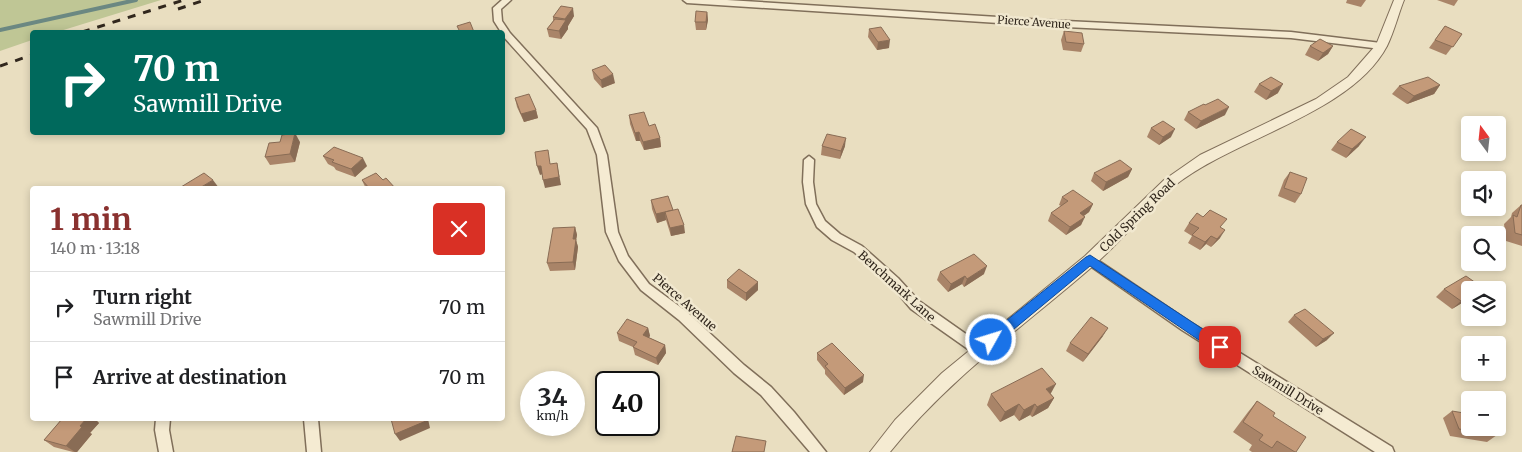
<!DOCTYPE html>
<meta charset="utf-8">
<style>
:root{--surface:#fff;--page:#f2f2f2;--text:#202124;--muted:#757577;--line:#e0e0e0;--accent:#8a312f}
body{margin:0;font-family:Merriweather,serif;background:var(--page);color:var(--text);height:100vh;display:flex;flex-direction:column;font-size:19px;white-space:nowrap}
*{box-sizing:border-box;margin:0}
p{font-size:16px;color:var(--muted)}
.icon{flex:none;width:28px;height:28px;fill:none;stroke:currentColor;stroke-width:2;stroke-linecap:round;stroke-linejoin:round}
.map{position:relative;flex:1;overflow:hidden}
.side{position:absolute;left:30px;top:186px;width:475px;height:235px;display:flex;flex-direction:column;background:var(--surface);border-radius:5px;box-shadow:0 2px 8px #0003}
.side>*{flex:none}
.guide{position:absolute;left:30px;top:30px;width:475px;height:105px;border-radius:5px;box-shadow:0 2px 8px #0003;background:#00695c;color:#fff;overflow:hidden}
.needle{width:32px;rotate:345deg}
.buttons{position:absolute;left:1461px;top:116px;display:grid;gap:10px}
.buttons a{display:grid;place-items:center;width:45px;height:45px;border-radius:5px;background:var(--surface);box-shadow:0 2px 8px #0003;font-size:25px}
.speed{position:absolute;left:520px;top:371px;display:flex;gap:10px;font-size:25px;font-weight:700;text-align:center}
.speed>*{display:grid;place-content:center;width:65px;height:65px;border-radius:50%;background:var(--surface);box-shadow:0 2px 8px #0003;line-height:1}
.speed small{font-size:12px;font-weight:400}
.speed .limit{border:2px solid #111;border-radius:8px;background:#fff;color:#111}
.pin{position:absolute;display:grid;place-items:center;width:42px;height:42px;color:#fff;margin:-21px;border-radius:10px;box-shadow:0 2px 8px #0006}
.me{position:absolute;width:55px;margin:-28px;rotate:51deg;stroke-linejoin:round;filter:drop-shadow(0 0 4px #0008)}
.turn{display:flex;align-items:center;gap:18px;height:105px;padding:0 20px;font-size:22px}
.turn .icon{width:65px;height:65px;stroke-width:2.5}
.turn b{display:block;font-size:35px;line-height:42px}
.round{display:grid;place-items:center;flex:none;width:52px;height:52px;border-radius:5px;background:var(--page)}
.overview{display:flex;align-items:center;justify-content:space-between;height:85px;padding:0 20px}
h1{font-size:30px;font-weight:700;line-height:38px;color:var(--accent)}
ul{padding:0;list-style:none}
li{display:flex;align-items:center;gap:15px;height:70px;padding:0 20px;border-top:1px solid var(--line)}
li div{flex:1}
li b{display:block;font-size:19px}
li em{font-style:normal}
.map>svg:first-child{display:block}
.green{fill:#bfc695}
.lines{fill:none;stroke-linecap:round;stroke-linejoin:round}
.stream{stroke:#6b8882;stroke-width:4}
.minor-casing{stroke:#806f5a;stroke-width:3}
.tertiary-casing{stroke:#806f5a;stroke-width:2}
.minor{fill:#f5ebd2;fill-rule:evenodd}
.tertiary{fill:#f5ebd2;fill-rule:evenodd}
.rail{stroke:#31271d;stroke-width:3;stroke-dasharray:8 8;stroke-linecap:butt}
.wall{fill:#a98468}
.shaded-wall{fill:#896c55}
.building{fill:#c49a79;stroke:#896c55}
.route{fill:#1a73e8;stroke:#114b97}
.labels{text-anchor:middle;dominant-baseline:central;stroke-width:5;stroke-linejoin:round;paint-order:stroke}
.far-street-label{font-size:11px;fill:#31271d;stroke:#f1e8cf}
.street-label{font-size:12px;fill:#31271d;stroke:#f1e8cf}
</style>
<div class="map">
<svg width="1522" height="452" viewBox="0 0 1522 452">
<rect width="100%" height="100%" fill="#e9dec0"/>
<!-- green -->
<path class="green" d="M0,0H161L57,32H32V40L0,51Z"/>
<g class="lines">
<!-- stream -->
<path class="stream" d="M0,30L136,0"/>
<defs>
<g id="minor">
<path d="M502,0H511L501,9L502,21L510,33L597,128L607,155L618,232L628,256L649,284L687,312L744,365L771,387L794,412L826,452H810L761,395L734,373L679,320L641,290L619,261L606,232L597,155L587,129L502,35V32H501L494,21L493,8Z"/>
<path d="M683,0H727L1045,20L1291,32L1381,43L1386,46L1381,49L1291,38L1045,26L687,3Z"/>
<path d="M809,156L814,160L813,182L816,204L825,221L840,234L862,246L898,278L919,301L983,346L985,350L983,354L979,355L975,354L911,309L890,284L854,252L832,240L817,227L806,204L803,182L804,160Z"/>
<path d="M1090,255L1190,322L1392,447L1394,452H1375L1182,330L1086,263L1084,260L1086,257Z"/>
<path d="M156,419H170L169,430L173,452H159L155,430Z"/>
<path d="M304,419H318L321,452H307Z"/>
</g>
<path id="tertiary" d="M1394,0H1404C1398,15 1394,32 1387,46C1351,114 1234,138 1174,186C1145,210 1122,241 1093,266C1024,326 947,380 890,452H870L895,420L942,373L1085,256L1164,180L1200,155L1316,99L1348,77L1376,45Z"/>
</defs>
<!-- minor casing -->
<use href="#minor" class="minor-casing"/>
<!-- tertiary casing -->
<use href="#tertiary" class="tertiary-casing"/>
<!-- minor -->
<use href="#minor" class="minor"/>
<!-- tertiary -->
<use href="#tertiary" class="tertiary"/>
<!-- rail -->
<g class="rail">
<path d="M178,9L205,0"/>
<path d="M82,32L184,0"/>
<path d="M0,66L32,55"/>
</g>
</g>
<!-- wall -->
<g class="wall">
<path d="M1347,0H1366L1361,7L1346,3Z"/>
<path d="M1437,0H1458L1454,6Z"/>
<path d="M707,12L708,20L706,30H696L695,22Z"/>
<path d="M574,16L568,26V29L561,39L549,37L547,29L553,21V17Z"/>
<path d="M1445,26L1462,34L1446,55L1429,48Z"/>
<path d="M869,29L889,48L877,50L868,37Z"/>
<path d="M1064,31L1084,44L1081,52L1063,50L1061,40Z"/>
<path d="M1310,46H1333L1328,54L1318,61L1305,55Z"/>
<path d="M592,70L615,83L602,88L594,79Z"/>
<path d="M1259,84L1278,93L1266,100L1254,92Z"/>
<path d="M1440,85L1434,94L1407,104L1392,94L1399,86Z"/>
<path d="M515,98L536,110L538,118L524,122L517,107Z"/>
<path d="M1188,112L1225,115L1196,129L1184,120Z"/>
<path d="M629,115L649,126L660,138L661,147L644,150L640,141H636L630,124Z"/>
<path d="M1151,128L1171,137L1159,145L1147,137Z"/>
<path d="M300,142L295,162L270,165L265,157Z"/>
<path d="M1337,142L1359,146L1346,158L1331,150Z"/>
<path d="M822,146H845L840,159L821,155Z"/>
<path d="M323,156L367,166L355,177L336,170L334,167L328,164Z"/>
<path d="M1132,169L1128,177L1103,191L1091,181L1094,173Z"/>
<path d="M1290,172L1301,194L1295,203L1278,196L1284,180Z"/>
<path d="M362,180H383L396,189H366Z"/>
<path d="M1062,197L1093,204L1089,212L1084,216L1081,225L1066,235L1048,221L1051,213L1061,206L1059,205Z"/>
<path d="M651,200L673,210L685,233L671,236L666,220L657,223L652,209Z"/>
<path d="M1521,205H1522V246L1506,241L1504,224L1511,217L1512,213Z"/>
<path d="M1189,223L1221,228L1220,238L1211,247L1206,244L1200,250L1188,243L1192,236L1184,231Z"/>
<path d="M575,227L577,235L576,240L578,247L575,270L550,271L547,263Z"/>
<path d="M940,272L984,274L964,287L962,284L948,292L937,280Z"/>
<path d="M727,280L758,282V290L746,301L727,288Z"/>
<path d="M1444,289L1470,290V298L1452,309L1436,297Z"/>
<path d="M1294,315L1327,340L1316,347L1288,322Z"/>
<path d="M648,328L650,336L648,337L665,345L666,353L658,365L635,355L633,347L619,341L617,333Z"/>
<path d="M1103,336L1083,362L1066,351L1070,343Z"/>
<path d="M817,353L863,382L844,395L825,374V370L817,360Z"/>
<path d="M991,394H1051L1054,398L1048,408L1032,417L1030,415L1019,421L1014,415L1000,422L987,405Z"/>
<path d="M1257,401L1273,416L1296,452H1252L1249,450L1252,445L1233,432L1248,412Z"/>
<path d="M1452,411L1497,435L1487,442L1450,436L1443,418Z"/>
<path d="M62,419H97L96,420L99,423L90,433L92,434L77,452H73L54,447L44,440Z"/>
</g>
<!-- shaded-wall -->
<g class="shaded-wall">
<path d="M573,8L574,16L568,26V29L561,39L559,31L565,19Z"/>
<path d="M707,12L708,20L706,30V22Z"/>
<path d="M890,40L889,48L877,50L878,42Z"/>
<path d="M1333,46L1328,54L1318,61L1323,53Z"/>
<path d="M613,74L615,83L602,88L601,80Z"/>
<path d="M1283,84L1278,93L1266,100L1271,91Z"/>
<path d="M1440,85L1434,94L1407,104L1414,96Z"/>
<path d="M1229,107L1225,115L1196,129L1201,121Z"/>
<path d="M536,110L538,118L524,122L521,114Z"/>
<path d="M1175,129L1171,137L1159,145L1163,137Z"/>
<path d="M639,132L640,141H636L635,133Z"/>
<path d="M295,133L300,142L295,162L290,154Z"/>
<path d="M1366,137L1359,146L1346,158L1352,149Z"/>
<path d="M660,138L661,147L644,150L643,142Z"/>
<path d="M846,138L845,146L840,159L841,151Z"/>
<path d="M363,158L367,166L355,177L351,169Z"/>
<path d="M557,163L561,185L545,188L543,180Z"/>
<path d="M537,166H541L543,174L540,175Z"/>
<path d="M1132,169L1128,177L1103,191L1106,182Z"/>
<path d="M213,180L219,188L218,189H198Z"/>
<path d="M1093,204L1089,212L1076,221L1080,213Z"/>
<path d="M673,210L665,212L666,220L657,223L656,214Z"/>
<path d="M1085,217L1081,225L1066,235L1070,227Z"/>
<path d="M684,225L685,233L671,236L670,228Z"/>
<path d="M575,227L577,235L576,240L578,247L575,270L573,262V239Z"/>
<path d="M1225,230L1220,238L1211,247L1217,239Z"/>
<path d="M1211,236L1206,244L1200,250L1205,242Z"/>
<path d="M987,266L984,274L964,287L967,279Z"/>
<path d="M965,276L962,284L948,292L951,284Z"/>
<path d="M758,282V290L746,301V293Z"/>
<path d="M1470,296V298L1452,309L1461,301Z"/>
<path d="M648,328L650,336L645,343L643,335Z"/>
<path d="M1108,328L1103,336L1083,362L1088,354Z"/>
<path d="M1334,333L1327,340L1316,347L1323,339Z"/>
<path d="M665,345L666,353L658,365L656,358Z"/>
<path d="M864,375L863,382L844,395L845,388Z"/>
<path d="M1056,384L1050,395L1046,389Z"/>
<path d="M1054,398L1048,408L1032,417L1037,407Z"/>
<path d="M1019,404L1014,415L1000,422L1005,412Z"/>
<path d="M1035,404L1030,415L1019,421L1024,410Z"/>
<path d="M86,419H97L96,420L99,423L90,433L92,434L77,452H75L66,446L80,426Z"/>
<path d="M425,419H428L430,428L400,441L395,434Z"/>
</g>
<!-- building -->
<g class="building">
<path d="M561,6L573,8L565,19L553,17Z"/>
<path d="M696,11L707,12L706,22H695Z"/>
<path d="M555,19L566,20L559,31L547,29Z"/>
<path d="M470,22L474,32H460L457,26Z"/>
<path d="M1445,26L1462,34L1453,47L1435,40Z"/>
<path d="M881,27L890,40L878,42L869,29Z"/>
<path d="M1064,31L1082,33L1084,44L1066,42Z"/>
<path d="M1320,39L1333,46L1323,53L1310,46Z"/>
<path d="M605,65L613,74L601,80L592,70Z"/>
<path d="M1271,77L1283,84L1271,91L1259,84Z"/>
<path d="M1428,77L1440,85L1414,96L1399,86Z"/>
<path d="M529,94L536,110L521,114L515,98Z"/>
<path d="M1218,99L1229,107L1201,121L1188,112L1204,104L1205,105Z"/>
<path d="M644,112L649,126L655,124L660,138L643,142L639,132L635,133L629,115Z"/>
<path d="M1163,121L1175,129L1163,137L1151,128Z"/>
<path d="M1351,129L1366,137L1352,149L1337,142Z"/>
<path d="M295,133L290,154L265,157L269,143L280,142L282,135Z"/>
<path d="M827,134L846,138L841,151L822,146Z"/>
<path d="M334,147L363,158L351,169L332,162L334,160L323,156Z"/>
<path d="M548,150L550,164L557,163L559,177L543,180L541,166H537L535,152Z"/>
<path d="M1120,160L1132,169L1106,182L1094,173Z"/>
<path d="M1290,172L1307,178L1301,194L1284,188Z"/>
<path d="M204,173L213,180L198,189H183L181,187Z"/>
<path d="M376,173L383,180L386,178L396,189H370L362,180Z"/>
<path d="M1073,190L1093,204L1080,213L1085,217L1070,227L1051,213L1068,201L1062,197Z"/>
<path d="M668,196L673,210L656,214L651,200Z"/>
<path d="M1521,205H1522V235L1515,233L1513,215L1517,217Z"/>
<path d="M678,209L684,225L670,228L665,212Z"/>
<path d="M1210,210L1227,219L1220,227L1225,230L1217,239L1211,236L1205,242L1192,235L1199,228L1189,223L1197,213L1203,217Z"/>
<path d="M575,227L573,239H576L573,262L547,263L553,228Z"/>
<path d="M974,254L987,266L967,279L965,276L951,284L940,272Z"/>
<path d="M739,269L758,282L746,293L727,280Z"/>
<path d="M1466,276L1483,288L1479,290H1470V296L1461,301L1444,289Z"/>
<path d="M1305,309L1334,333L1323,339L1294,315Z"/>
<path d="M1091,317L1108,328L1088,354L1070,343Z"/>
<path d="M627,319L648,328L643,335L665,345L656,358L633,347L637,342L617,333Z"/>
<path d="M832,343L864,375L845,388L825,366L828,364L817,353Z"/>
<path d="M1042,368L1056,384L1046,389L1054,398L1037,407L1035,404L1024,410L1019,404L1005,412L991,394Z"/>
<path d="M1257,401L1275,413L1273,416L1306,437L1296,452H1295L1277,441L1272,448L1259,440L1263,435L1243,422Z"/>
<path d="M1452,411L1470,414V428H1494L1497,435L1459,429Z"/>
<path d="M62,419H86L80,426L82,427L66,446L44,440Z"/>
<path d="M391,419H425L426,421L395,434Z"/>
<path d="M736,436L766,441L764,452H732Z"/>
</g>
<!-- route -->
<path class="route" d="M1090,255L1224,343L1226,347L1224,351L1220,353L1215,351L1090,266L996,344L991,346L987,344L985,340L987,336L1086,257Z"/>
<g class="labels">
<!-- far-street labels -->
<g class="far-street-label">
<text transform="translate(1034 22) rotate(4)">Pierce Avenue</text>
</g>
<!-- street labels -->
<g class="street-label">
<text transform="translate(1137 215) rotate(-44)">Cold Spring Road</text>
<text transform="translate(897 286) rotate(42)">Benchmark Lane</text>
<text transform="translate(685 302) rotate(41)">Pierce Avenue</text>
<text transform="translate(1288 390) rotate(32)">Sawmill Drive</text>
</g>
</g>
</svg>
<div class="buttons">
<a><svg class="needle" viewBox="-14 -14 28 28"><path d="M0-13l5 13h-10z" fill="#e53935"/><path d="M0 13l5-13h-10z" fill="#757577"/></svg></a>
<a><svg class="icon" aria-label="sound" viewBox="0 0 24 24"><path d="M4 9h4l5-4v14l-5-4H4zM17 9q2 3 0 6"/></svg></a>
<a><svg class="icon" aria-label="search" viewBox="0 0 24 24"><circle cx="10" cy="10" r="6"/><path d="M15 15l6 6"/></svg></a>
<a><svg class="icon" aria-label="layers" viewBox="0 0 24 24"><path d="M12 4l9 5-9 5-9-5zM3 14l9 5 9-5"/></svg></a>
<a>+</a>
<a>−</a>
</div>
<div class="speed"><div>34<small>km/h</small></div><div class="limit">40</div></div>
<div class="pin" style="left:1220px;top:347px;background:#d93025"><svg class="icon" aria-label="arrive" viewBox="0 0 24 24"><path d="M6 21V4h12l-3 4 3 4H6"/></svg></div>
<svg class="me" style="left:991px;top:340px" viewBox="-20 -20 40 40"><circle r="17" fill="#1a73e8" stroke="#fff" stroke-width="3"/><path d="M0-11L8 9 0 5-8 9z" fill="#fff"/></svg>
<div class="guide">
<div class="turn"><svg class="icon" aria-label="right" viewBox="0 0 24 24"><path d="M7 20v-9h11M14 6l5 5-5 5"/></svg><div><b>70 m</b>Sawmill Drive</div></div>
</div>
<section class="side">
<div class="overview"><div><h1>1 min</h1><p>140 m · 13:18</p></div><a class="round" style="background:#d93025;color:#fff"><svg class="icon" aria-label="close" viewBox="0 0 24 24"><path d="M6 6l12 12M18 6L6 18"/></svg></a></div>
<ul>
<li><svg class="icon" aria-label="right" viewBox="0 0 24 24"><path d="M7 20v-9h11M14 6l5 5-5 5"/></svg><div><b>Turn right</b><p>Sawmill Drive</p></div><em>70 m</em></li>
<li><svg class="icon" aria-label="arrive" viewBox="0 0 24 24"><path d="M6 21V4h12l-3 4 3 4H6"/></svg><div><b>Arrive at destination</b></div><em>70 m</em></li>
</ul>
</section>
</div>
